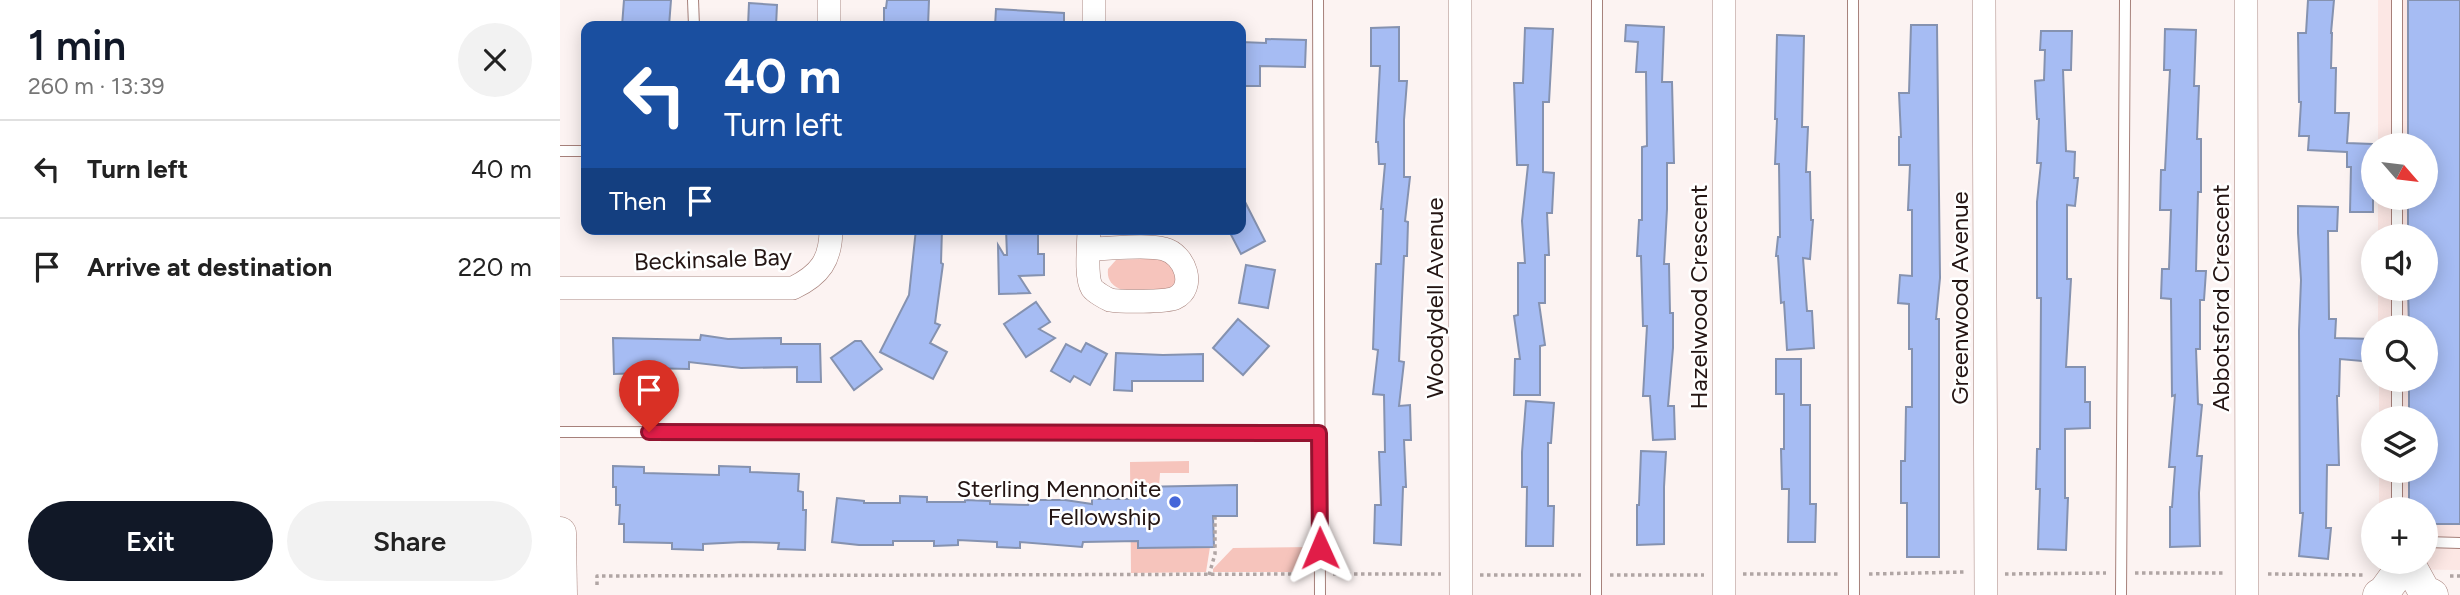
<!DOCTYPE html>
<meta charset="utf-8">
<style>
:root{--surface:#fff;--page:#f2f2f2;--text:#222;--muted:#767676;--line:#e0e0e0;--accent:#111827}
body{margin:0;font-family:Figtree,sans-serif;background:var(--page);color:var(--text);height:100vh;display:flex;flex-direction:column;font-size:26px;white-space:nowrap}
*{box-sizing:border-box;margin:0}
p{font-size:23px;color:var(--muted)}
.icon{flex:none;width:38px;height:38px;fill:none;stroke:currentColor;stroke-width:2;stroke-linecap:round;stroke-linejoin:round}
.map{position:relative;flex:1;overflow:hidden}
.side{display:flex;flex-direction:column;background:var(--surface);width:560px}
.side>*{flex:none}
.hud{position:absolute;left:21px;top:21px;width:665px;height:214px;border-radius:14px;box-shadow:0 4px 18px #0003;background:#1a4fa0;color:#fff;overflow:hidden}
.needle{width:46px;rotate:118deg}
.buttons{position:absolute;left:1801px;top:133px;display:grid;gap:14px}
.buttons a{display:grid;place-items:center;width:77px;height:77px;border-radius:50%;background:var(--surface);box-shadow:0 4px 18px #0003;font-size:35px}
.pin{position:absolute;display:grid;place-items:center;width:60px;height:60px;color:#fff;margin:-72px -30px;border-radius:50% 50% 50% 0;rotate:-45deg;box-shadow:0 0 7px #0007}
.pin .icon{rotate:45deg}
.me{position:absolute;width:77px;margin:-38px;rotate:359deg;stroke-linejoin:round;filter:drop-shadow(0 0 5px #0008)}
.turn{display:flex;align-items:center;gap:24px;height:147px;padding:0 28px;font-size:32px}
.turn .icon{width:91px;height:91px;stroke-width:2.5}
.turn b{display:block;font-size:49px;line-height:60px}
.then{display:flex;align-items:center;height:66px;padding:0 28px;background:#0003;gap:14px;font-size:26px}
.round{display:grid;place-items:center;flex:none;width:74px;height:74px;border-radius:37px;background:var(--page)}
.overview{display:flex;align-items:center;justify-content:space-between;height:119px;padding:0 28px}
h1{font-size:42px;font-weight:600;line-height:52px;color:var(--accent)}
.button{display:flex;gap:14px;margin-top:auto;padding:14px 28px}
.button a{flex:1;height:80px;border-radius:42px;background:var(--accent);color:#fff;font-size:28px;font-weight:600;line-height:80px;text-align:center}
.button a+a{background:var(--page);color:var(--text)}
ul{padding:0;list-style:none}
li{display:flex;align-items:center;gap:21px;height:98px;padding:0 28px;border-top:2px solid var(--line)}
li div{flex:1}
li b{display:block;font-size:26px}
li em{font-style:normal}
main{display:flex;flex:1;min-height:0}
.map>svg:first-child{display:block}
.built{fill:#fce7e4}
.green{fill:#f6c4bc}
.building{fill:#a6bcf3;stroke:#8592b0;stroke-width:2}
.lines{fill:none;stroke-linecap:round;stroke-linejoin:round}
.lane-casing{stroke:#a6807a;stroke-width:12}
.street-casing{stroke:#a6807a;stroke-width:24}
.secondary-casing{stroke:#a6807a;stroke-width:33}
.path{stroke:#b0a5a4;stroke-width:3.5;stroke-dasharray:3.5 3.5;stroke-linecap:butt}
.lane{stroke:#fff;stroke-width:10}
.street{stroke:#fff;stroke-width:23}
.secondary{stroke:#fff;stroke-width:32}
.route-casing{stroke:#92132f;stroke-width:18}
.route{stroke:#e11d48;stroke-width:12}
.poi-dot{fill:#4566d9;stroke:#fff;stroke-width:2.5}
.labels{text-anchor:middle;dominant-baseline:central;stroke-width:5;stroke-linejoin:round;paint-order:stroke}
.street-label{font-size:24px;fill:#241513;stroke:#fff}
.poi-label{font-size:24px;fill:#241513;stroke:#fff;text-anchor:end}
</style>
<main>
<section class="side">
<div class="overview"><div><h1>1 min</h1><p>260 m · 13:39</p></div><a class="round"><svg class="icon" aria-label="close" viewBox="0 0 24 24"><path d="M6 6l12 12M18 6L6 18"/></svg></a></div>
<ul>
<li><svg class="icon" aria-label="left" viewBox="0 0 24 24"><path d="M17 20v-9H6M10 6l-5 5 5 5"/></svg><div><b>Turn left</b></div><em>40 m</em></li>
<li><svg class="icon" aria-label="arrive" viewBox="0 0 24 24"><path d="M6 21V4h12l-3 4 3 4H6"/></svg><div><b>Arrive at destination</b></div><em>220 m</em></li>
</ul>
<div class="button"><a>Exit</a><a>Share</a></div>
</section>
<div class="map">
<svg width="1900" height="595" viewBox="0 0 1900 595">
<rect width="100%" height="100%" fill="#fcf3f2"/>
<!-- built -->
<path class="built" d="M1818,0H1900V570L1819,569V562H1866V509H1819V471H1866V418H1819V380H1866V327H1818V289H1866V236H1818V198H1866V145H1818Z"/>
<!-- green -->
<g class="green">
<path d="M606,258L615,262L616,285C599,294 544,300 548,269L556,260Z"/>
<path d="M629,461V473H600L599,487H577L578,547H650L646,572L571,573L570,462Z"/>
<path d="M753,547V572H653V569L673,548Z"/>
</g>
<!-- building -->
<g class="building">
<path d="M64,0H111L109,26H62Z"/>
<path d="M327,0H369L368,26H324V8H326Z"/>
<path d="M1748,0H1774L1771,33H1772L1771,68H1776L1775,113H1789L1787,143L1812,144L1810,191H1813V212H1790L1791,167H1787V152L1748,150L1749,136H1739L1741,102H1739L1738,33H1746Z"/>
<path d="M1848,0H1900V524H1866V509H1849V471H1866V418H1849V380H1866V327H1849L1848,289H1866V236H1848V198H1866V145H1848Z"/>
<path d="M189,3L217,5L216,26H188Z"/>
<path d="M436,9L504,13V26H435Z"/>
<path d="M1066,25L1104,27L1102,82H1112L1114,163H1107V209L1104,264H1109L1110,313H1113V348L1108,406H1114L1115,439L1093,440L1090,396H1083L1087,326H1083L1081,256H1077L1079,220H1082V147L1087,146L1086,72H1076L1078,42L1065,41Z"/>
<path d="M1351,25H1377L1380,278L1376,319H1379V557H1347V503H1341V461H1345L1346,407H1352V349H1349V304L1338,303L1340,275L1352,276V210H1348L1350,165H1339V137H1341L1339,93H1349Z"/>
<path d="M839,27V81H847L844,120V177H850L845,221L848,222L847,256H844L839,361L844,362L839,406L850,405L851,440H844L846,487H843L841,545L814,543L815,505H821L819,452H825L824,395L813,394L818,350L813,349L816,264H821L823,209H821L825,164H819L818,142H816L820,66H811V28Z"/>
<path d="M965,28L993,29L989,102H983V172L994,173L992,213H987L989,255H985V303H979L985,345L980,346V395H954L955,359H960L954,316L958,315V263H965L962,221L968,165H957L954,83H963Z"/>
<path d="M1605,29L1636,30L1634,86H1639L1637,139H1641V192H1638L1636,271H1646L1644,300H1640V349H1636L1638,404L1642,405L1637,456H1642L1639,493L1640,546L1610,547V507H1612L1615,467H1609L1615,395L1612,396L1611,299L1601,298L1602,269H1609L1611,210H1600L1601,170H1605L1610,70H1604Z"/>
<path d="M1481,31H1512L1511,70H1503L1506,151L1515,152L1514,178H1518L1515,206L1507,205V279H1511L1506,367H1525V402H1530V428L1505,429V498H1508L1506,550L1478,549L1480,489H1476L1477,449H1480L1481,298H1477V202L1481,163H1477L1479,119H1477L1475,81L1484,80L1485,50H1480Z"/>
<path d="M1217,35L1244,36L1242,127H1248L1246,172H1250L1251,220H1253L1250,259L1243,258L1247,311H1252L1254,348L1227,350L1224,302L1221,303L1218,256H1216L1218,237H1220L1219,164H1215L1217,119H1215Z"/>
<path d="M706,39L746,40L745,67L700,66V86H681V42L706,43Z"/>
<path d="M681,194L705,241L681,254L668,229H681Z"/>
<path d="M1738,206L1778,207L1777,231H1768L1769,319H1776L1775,338L1813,339V362L1780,359L1779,396H1777L1779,465H1767L1766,528H1771L1768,559L1739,556L1743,513H1740L1739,331L1741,280L1738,233Z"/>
<path d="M356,229H382L381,263L383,264L375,323L380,325L370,343L387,352L373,379L320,352L349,295Z"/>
<path d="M446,229H478V254H484V275L459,276L470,293L439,294L438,245L444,255H447Z"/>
<path d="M686,265L715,270L708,308L679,303Z"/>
<path d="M476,302L490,322L479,329L495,338L466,357L444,324Z"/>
<path d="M678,319L709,346L683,375L653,348Z"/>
<path d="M141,335L168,339L221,338V344H260L261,382H237V367L181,368L129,362V369L84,368V373L54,374L53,338L140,340Z"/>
<path d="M295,341H301L322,369L294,390L271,358Z"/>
<path d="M526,343L547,354L530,385L514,376L510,382L491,371L506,344L521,352Z"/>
<path d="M556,353L603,355L643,354V381H572V391L554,390Z"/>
<path d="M1216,359H1241V405H1250V504H1256L1255,542H1228L1229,489H1222L1221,449H1224V394H1216Z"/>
<path d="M966,401L994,403L991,443H988V506H994L993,546H966L967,487H962V452Z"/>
<path d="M1081,451L1106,452L1104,487V544L1077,545V505H1079Z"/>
<path d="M53,466L84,467V473L159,475V466L190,467V472L239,474L238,491L243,492V510H246L245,550L218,549L219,543L183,542L143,544V550L112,549V543L64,542V524H59L60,505H56V487H53Z"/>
<path d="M677,485V516H653L654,547L578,548V541L523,542L522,547L460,542V548L437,547V542L398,540V545L374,546V541H333V545H299L272,542L277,498L304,501V503H340V496L367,497V502H405V500L430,501V504L468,505L469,500H505L532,504V499H577V487Z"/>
</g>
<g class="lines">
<defs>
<g id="lane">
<path d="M133,0L134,26"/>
<path d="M758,0L760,595"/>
<path d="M1293,0L1294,595"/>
<path d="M1837,0V145"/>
<path d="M0,151H26"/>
<path d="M1837,198V236"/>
<path d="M1837,289V327"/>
<path d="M1837,380V418"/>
<path d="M0,432L759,433"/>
<path d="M1837,471V509"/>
<path d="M1866,542L1900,543"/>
<path d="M1036,595L1037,0"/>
<path d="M1561,595L1565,0"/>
</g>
<g id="street">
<path d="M269,0V26"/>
<path d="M900,0L901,595"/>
<path d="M1424,0L1426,595"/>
<path d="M1686,0L1687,595"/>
<path d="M534,26V0"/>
<path d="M529,249C549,249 586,244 604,249C625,254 637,288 615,298C606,302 561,302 550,300C545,298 535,292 532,288C525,277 529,243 529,229"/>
<path d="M0,288H233C260,275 271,260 271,229"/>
<path d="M1164,595V0"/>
</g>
<g id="secondary">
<path d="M0,533L1,595"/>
<path d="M1848,562L1864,591L1872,595"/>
<path d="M1819,595L1824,592L1846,562"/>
</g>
</defs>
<!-- lane casing -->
<use href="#lane" class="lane-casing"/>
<!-- street casing -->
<use href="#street" class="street-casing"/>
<!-- secondary casing -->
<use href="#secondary" class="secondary-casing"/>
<!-- path -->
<g class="path">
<path d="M1575,573H1665"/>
<path d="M773,574H881"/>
<path d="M1183,574H1280"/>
<path d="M1309,574L1406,572"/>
<path d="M1445,574L1546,573"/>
<path d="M1708,574L1805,575"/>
<path d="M649,575L655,554V517"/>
<path d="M920,575H1021"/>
<path d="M1050,575H1144"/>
<path d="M1890,576H1900"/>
<path d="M37,585V576L745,574"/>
</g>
<!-- lane -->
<use href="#lane" class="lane"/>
<!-- street -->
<use href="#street" class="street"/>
<!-- secondary -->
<use href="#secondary" class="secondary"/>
</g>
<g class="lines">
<defs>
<path id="route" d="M89,432L759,433L760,548"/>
</defs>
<!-- route casing -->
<use href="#route" class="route-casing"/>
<!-- route -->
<use href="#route" class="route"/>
</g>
<!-- markers -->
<circle class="poi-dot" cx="615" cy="502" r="7"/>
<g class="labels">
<!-- street labels -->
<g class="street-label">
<text transform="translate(153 259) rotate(-2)">Beckinsale Bay</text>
<text transform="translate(1138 297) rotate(-90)">Hazelwood Crescent</text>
<text transform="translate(874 298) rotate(-90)">Woodydell Avenue</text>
<text transform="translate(1399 298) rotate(-90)">Greenwood Avenue</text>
<text transform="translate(1660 298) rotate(-90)">Abbotsford Crescent</text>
</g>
<!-- poi labels -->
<g class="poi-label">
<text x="601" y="488">Sterling Mennonite<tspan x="601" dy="28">Fellowship</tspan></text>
</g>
</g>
</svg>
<div class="buttons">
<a><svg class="needle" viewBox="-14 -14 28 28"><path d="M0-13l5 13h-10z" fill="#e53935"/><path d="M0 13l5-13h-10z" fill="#767676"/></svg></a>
<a><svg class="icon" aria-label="sound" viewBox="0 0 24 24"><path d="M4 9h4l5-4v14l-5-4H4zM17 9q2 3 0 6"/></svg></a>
<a><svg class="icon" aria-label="search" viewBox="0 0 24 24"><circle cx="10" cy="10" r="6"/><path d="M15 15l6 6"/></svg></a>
<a><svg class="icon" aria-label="layers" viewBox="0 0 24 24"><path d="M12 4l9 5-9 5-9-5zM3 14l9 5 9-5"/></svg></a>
<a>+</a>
</div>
<div class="pin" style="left:89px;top:432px;background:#d93025"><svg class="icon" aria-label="arrive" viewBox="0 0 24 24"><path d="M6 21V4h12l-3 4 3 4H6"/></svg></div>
<svg class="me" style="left:760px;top:548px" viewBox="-20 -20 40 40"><path d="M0-17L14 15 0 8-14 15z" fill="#e11d48" stroke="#fff" stroke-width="4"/></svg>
<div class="hud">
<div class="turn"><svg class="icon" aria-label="left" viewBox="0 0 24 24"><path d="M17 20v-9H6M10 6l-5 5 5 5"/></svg><div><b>40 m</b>Turn left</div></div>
<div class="then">Then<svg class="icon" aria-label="arrive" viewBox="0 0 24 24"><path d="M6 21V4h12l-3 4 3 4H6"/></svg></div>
</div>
</div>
</main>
